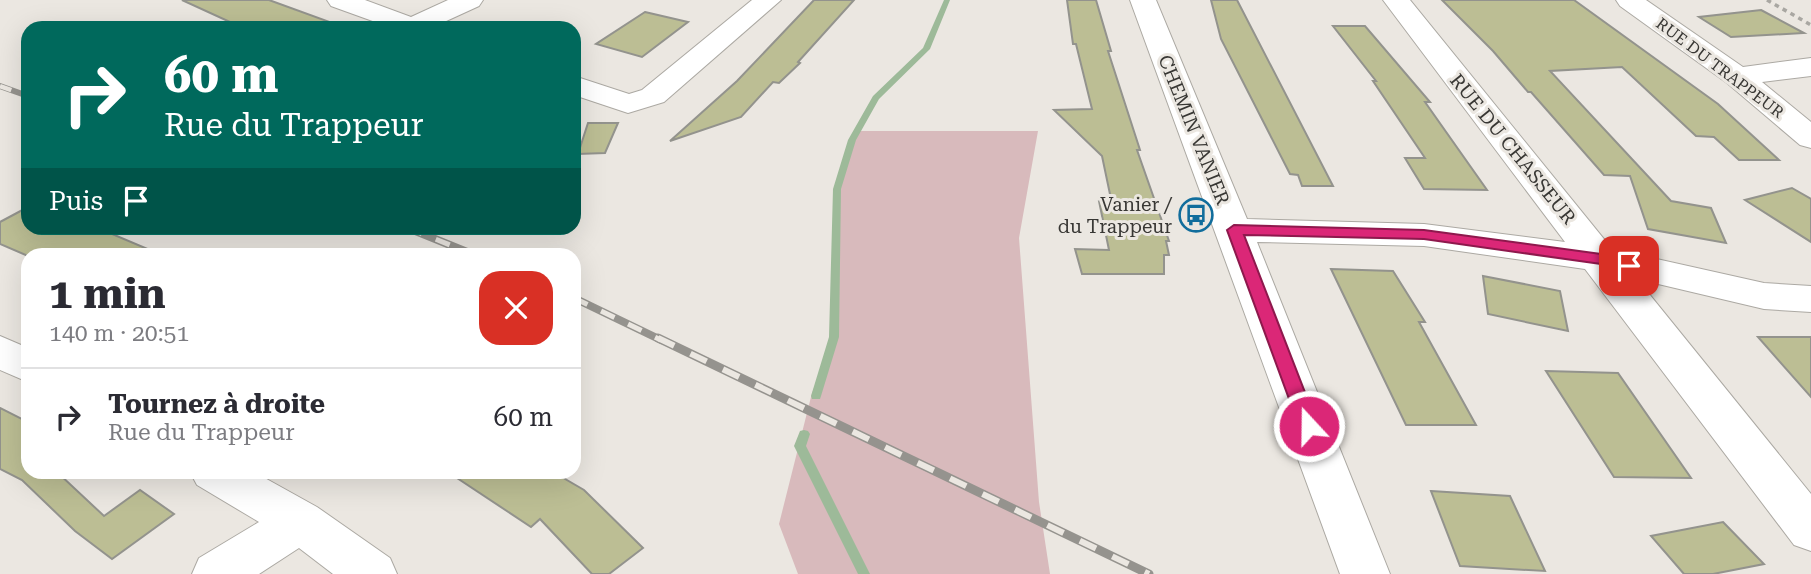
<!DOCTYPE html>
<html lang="fr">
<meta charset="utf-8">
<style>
:root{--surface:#fff;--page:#f2f2f3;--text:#2b2b33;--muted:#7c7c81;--line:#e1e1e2}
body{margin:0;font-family:"Roboto Serif",serif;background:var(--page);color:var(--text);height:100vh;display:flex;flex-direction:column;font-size:26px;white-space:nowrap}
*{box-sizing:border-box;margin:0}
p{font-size:23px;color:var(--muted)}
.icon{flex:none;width:38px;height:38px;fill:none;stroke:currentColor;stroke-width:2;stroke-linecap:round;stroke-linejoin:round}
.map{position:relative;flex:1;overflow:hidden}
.side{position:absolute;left:21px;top:248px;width:560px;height:231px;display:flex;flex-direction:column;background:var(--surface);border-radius:21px;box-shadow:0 7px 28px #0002}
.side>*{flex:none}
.banner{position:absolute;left:21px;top:21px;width:560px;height:214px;border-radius:21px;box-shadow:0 7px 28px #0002;background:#00695c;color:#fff;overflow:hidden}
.pin{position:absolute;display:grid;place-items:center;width:60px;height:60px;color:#fff;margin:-30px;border-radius:14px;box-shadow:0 4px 10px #0006}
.me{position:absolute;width:77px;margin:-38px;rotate:339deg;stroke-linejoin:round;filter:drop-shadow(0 0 5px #0008)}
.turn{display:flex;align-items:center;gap:24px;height:147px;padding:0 28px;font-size:32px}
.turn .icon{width:91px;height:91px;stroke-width:2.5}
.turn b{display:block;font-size:49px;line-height:60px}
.then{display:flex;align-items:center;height:66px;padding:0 28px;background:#0003;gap:14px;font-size:26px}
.round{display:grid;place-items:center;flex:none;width:74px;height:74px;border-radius:21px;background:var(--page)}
.head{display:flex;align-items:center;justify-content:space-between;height:119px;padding:0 28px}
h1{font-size:42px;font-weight:700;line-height:52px}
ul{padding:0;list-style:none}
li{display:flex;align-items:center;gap:21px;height:98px;padding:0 28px;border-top:2px solid var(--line)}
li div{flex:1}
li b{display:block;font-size:26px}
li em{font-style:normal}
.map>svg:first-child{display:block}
.green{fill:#d8babc}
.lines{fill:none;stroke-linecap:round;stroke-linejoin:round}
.stream{fill:#9dba99;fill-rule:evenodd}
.building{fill:#bcbe94;stroke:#93938d;stroke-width:2}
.minor-casing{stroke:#aca9a3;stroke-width:2}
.path{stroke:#a9a7a2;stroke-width:3.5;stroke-dasharray:4.5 4.5;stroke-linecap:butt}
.minor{fill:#fff;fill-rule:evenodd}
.rail-far2-casing{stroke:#95938e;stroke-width:6}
.rail-far1-casing{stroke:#95938e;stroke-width:8}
.rail-casing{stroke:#95938e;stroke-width:9}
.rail-far2{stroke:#ebe7e1;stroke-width:4.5;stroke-dasharray:12;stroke-linecap:butt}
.rail-far1{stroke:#ebe7e1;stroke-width:5;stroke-dasharray:15;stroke-linecap:butt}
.rail{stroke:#ebe7e1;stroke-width:6;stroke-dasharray:18;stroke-linecap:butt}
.route{fill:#db2777;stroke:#8e194d;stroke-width:2}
.labels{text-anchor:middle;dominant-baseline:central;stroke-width:6;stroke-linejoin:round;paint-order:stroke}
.far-street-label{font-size:16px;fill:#383734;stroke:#ebe7e1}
.street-label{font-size:19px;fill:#383734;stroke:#ebe7e1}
.poi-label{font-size:19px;fill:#383734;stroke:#ebe7e1;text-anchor:end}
</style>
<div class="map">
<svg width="1811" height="574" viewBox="0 0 1811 574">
<rect width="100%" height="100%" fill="#ebe7e1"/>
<!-- green -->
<path class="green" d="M857,131H1038L1019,238L1039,502L1050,574H798L779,524L812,393L834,337L837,189Z"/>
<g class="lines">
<!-- stream -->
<g class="stream">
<path d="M944,0H950L930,49L879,99L856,140L841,189L839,337L821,396L820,399H812L811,396L829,337L833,189L848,140L873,96L923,48Z"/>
<path d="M804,430L808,431L810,434L806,446L870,574H858L794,446L800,431Z"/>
</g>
</g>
<!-- building -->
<g class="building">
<path d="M182,0H269L338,25L337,28H243Z"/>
<path d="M814,0H854L798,62L800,63L779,83L773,82L741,117L670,141L737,81Z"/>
<path d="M1067,0H1096L1111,51H1108L1140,150H1137L1169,241H1166L1169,255H1164V274H1082L1075,249L1109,250L1099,201L1111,199L1102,156L1054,110L1092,109L1076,44H1073Z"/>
<path d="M1211,0H1237L1333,186H1302L1298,175L1290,174L1221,39Z"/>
<path d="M1442,0H1574L1718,104L1779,160H1739L1714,137L1696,136L1622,67L1550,71L1671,201L1711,208L1726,243L1648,229L1630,176L1604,175L1531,92H1528L1493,51Z"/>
<path d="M1761,10L1804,33L1731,37L1699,17Z"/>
<path d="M645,12L688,22L642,57L596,44Z"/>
<path d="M1333,26H1365L1430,102H1425L1487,190L1424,189L1405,158H1425L1373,81H1376Z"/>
<path d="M588,123H618L605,153L578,154Z"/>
<path d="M1792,188L1811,199V242L1745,200Z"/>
<path d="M28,207V228H98L164,256H28L0,244V222Z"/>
<path d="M1331,269L1393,271L1425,322H1419L1476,425H1406Z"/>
<path d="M1483,276L1560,291L1568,331L1488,314Z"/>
<path d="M1758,337H1811V397Z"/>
<path d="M1546,371L1618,373L1691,478L1614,477Z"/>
<path d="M0,408L28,422V472H57L104,516L140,490L174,514L112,559L75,531L22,480L0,469Z"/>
<path d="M448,472H553L584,490L643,548L609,574H592L540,519L531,527Z"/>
<path d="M1431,491L1510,496L1545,571L1460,566Z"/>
<path d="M1723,522L1764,564L1713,574H1684L1651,536Z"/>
</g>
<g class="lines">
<defs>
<g id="minor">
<path d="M327,0H365L411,17L448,0H483L479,6L431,28H392L331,6Z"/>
<path d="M752,0H781L664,102L628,113L574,95V76L629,94L642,90Z"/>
<path d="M1130,0H1156L1247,219L1424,224L1565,242L1383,0H1410L1612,249L1764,283L1811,286V312L1764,309L1637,279L1811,494V551L1794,545L1585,269L1424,246L1257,242L1390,574H1340Z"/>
<path d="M1616,0H1646L1743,67L1811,58V76L1762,82L1811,122V148L1800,145L1727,83L1620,6Z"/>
<path d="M0,336L28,348V382L0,370Z"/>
<path d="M190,472H254L317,507L390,558L397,574H333L299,548L259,574H192L199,558L259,522L197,485Z"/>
</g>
</defs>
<!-- minor casing -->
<use href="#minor" class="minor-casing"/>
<!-- path -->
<path class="path" d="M1767,0L1811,25"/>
<!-- minor -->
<use href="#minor" class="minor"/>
<defs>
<path id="rail-far2" d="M0,86L28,96"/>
<g id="rail-far1">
<path d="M408,228L477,256"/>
<path d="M574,298L661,340"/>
</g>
<path id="rail" d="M658,338L1149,574"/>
</defs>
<!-- rail-far2 casing -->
<use href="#rail-far2" class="rail-far2-casing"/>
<!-- rail-far1 casing -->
<use href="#rail-far1" class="rail-far1-casing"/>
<!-- rail casing -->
<use href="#rail" class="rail-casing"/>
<!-- rail-far2 -->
<use href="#rail-far2" class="rail-far2"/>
<!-- rail-far1 -->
<use href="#rail-far1" class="rail-far1"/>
<!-- rail -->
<use href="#rail" class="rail"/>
</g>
<!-- route -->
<path class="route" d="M1234,225L1424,230L1601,254L1634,262L1636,266L1629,271L1601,264L1424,239L1244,235L1318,426L1315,432H1302L1299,426L1227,230Z"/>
<!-- icons -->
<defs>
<symbol id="bus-ring" viewBox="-11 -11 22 22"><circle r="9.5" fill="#ebe7e1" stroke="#116d9c" stroke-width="1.5"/><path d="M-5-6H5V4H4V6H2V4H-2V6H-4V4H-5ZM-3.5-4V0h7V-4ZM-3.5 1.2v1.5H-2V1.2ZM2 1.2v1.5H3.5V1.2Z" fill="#116d9c"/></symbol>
</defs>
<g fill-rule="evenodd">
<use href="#bus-ring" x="1177" y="196" width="38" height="38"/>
</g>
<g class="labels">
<!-- far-street labels -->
<g class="far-street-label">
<text transform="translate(1720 68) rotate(37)">RUE DU TRAPPEUR</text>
</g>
<!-- street labels -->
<g class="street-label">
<text transform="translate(1194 130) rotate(68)">CHEMIN VANIER</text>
<text transform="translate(1513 149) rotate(51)">RUE DU CHASSEUR</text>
</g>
<!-- poi labels -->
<g class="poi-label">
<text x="1172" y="204">Vanier /<tspan x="1172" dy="22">du Trappeur</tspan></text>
</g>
</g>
</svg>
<div class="pin" style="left:1629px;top:266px;background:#d93025"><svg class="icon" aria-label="arrive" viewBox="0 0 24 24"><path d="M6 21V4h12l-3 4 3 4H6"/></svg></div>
<svg class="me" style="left:1309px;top:426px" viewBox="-20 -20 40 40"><circle r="17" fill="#db2777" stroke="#fff" stroke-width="3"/><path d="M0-11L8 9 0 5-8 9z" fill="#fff"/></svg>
<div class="banner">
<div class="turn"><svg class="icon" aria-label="right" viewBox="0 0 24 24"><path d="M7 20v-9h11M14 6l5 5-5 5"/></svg><div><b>60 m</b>Rue du Trappeur</div></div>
<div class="then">Puis<svg class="icon" aria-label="arrive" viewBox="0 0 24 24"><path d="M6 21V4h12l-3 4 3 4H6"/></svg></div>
</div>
<section class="side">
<div class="head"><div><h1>1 min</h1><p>140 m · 20:51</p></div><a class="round" style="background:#d93025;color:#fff"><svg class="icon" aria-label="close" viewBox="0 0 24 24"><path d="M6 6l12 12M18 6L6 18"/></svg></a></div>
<ul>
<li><svg class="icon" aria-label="right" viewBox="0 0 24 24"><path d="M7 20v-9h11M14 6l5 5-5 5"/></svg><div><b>Tournez à droite</b><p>Rue du Trappeur</p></div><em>60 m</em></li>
</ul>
</section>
</div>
